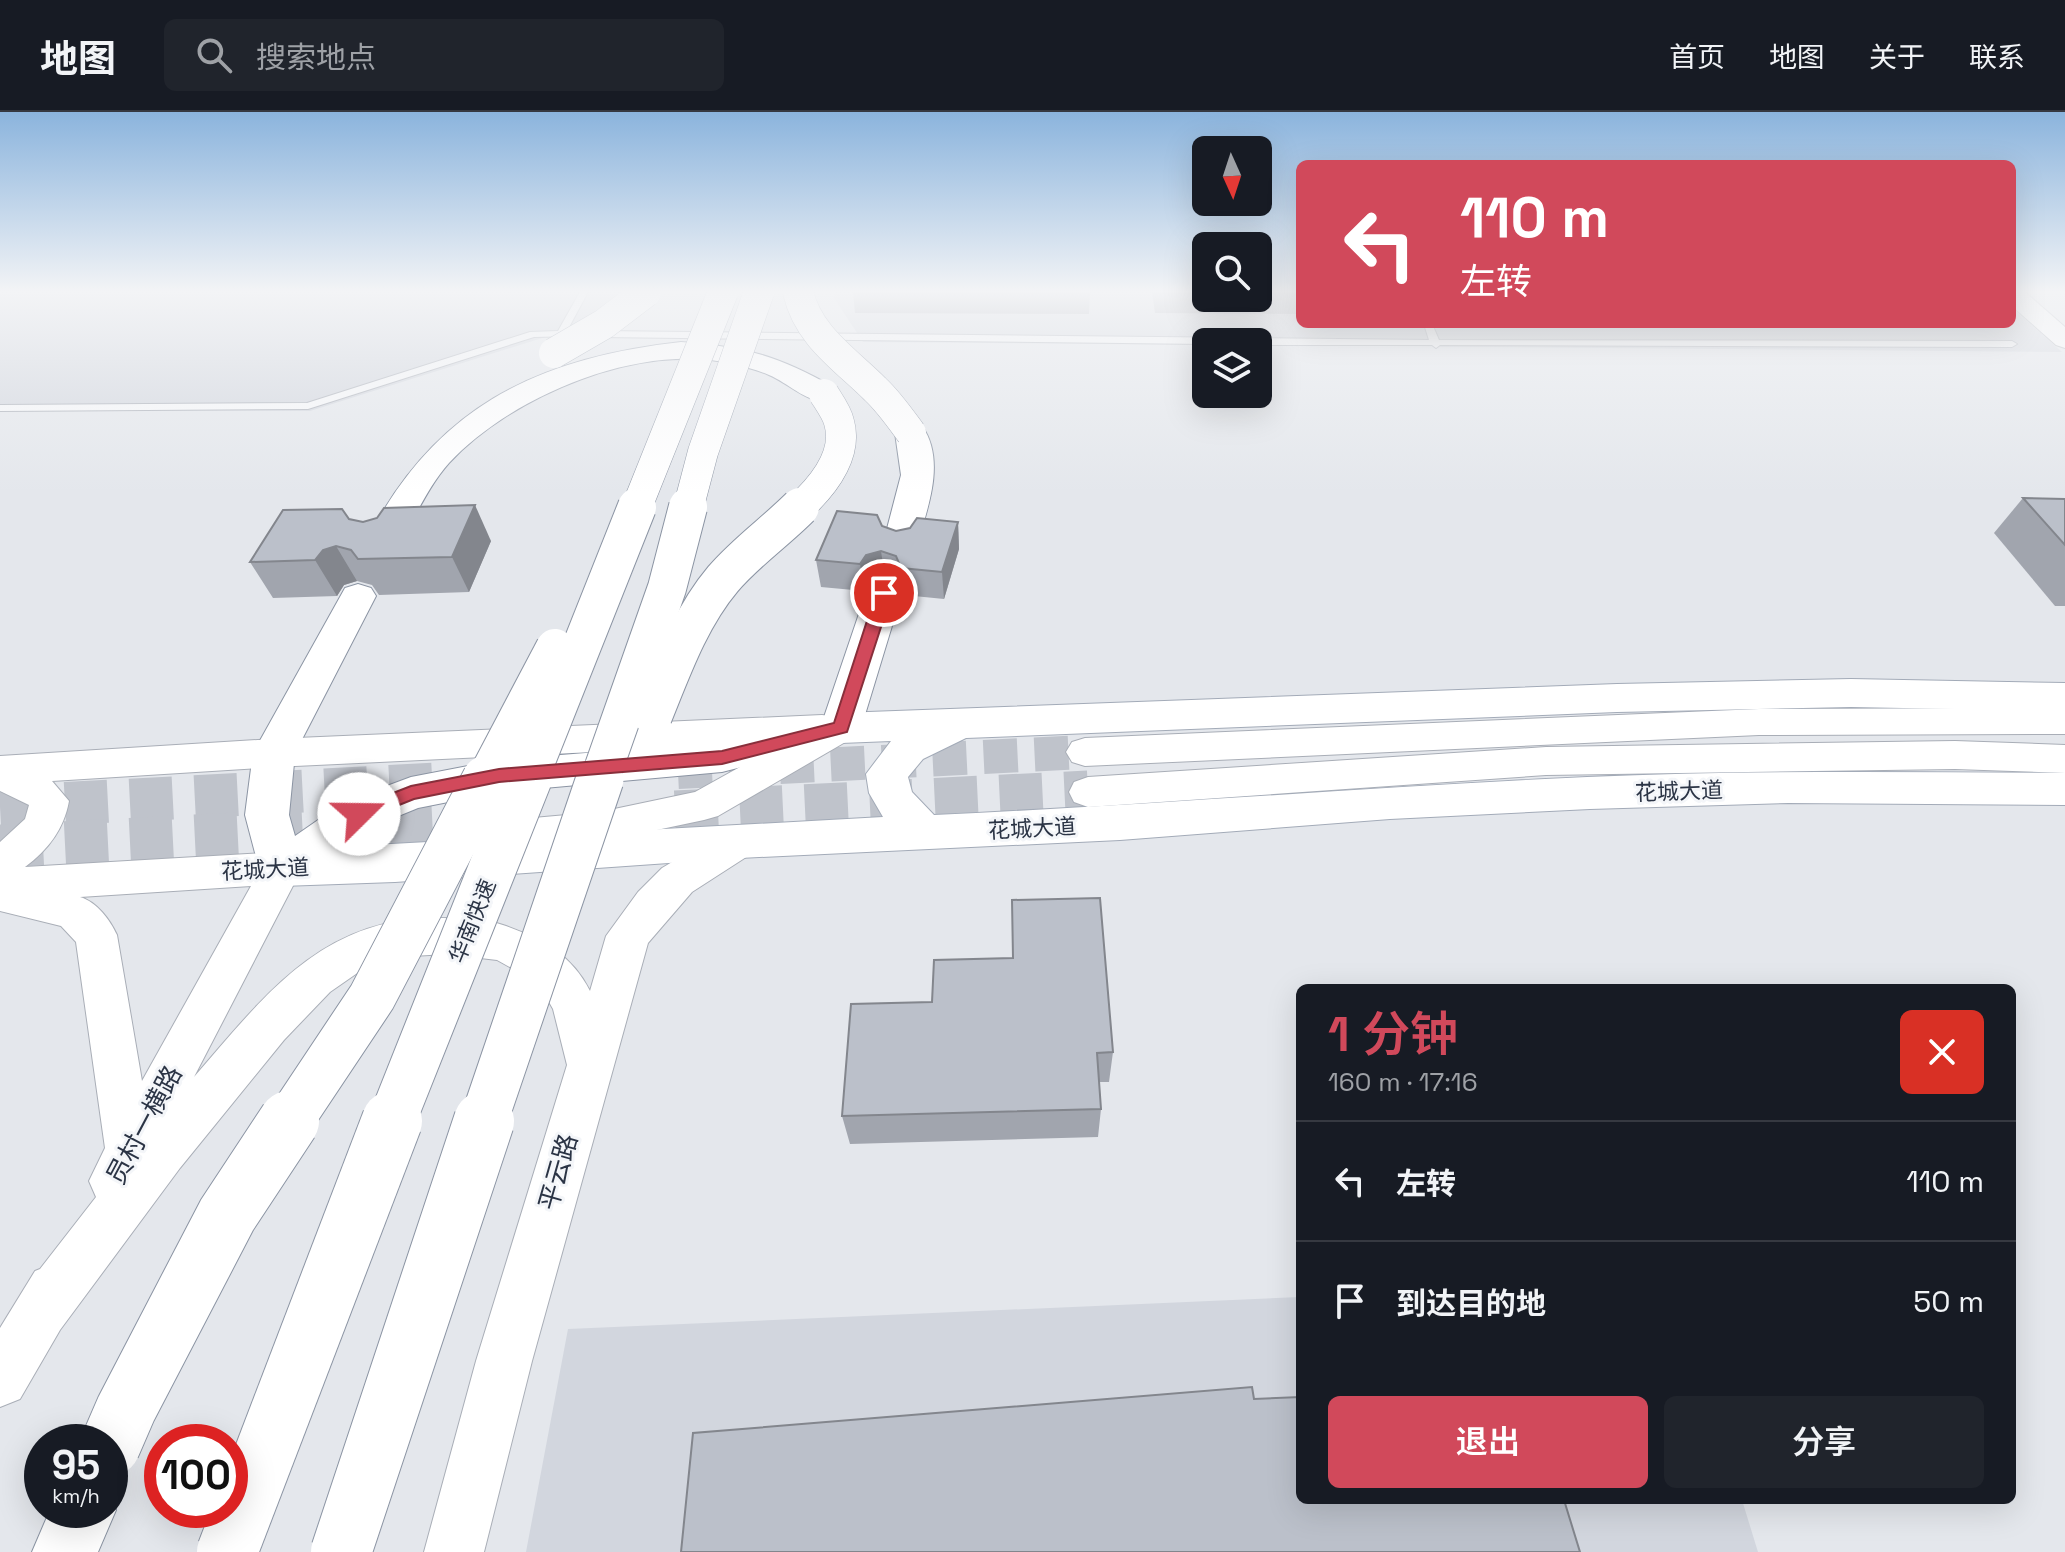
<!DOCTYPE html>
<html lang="zh">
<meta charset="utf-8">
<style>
:root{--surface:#171b24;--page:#20242c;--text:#f1f3f6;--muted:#9ea1a6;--line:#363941;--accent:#d1495b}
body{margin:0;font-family:"Space Grotesk","Noto Sans SC",sans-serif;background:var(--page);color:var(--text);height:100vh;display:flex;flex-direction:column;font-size:30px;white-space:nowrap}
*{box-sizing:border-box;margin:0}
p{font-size:26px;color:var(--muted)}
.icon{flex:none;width:44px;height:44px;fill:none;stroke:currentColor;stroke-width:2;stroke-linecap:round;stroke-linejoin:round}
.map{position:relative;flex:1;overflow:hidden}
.sheet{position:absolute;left:1296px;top:872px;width:720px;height:520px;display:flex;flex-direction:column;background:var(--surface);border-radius:12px;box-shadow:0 8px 32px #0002}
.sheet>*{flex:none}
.top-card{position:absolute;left:1296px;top:48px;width:720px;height:168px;border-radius:12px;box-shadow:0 8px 32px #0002;background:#d1495b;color:#fff;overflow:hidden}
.needle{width:52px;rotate:177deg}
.fabs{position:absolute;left:1192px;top:24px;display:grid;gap:16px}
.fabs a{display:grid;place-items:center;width:80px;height:80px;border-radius:12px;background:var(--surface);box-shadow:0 8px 32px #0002;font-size:40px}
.speed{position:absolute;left:24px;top:1312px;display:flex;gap:16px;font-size:40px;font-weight:700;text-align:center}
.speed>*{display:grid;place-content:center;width:104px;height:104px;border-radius:50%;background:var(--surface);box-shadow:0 8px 32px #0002;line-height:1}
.speed small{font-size:20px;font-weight:400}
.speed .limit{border:12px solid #d22;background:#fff;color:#111}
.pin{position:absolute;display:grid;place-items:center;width:68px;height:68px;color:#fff;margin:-34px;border:4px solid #fff;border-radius:50%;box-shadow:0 2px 8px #0007}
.me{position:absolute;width:88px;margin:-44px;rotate:68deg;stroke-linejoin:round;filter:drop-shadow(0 0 6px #0008)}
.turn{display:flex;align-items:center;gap:28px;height:168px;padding:0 32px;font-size:36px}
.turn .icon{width:104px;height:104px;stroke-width:2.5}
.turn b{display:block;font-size:56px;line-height:68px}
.round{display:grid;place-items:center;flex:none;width:84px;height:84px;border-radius:12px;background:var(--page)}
.overview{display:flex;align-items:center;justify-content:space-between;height:136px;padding:0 32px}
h1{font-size:48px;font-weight:600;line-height:60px;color:var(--accent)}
.cta{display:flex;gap:16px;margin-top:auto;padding:16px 32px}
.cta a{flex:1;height:92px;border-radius:12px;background:var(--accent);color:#fff;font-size:32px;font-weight:600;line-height:92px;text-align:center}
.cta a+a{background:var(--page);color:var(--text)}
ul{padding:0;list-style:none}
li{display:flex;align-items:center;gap:24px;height:120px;padding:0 32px;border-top:2px solid var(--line)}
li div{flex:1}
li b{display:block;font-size:30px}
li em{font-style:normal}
header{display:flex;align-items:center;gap:48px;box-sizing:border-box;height:112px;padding:0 40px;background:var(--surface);border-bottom:2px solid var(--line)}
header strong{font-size:38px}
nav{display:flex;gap:44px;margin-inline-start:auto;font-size:28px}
.search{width:560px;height:72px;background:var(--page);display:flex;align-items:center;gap:20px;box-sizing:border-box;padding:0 28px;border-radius:12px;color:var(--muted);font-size:30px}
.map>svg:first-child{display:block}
.built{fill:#d2d6de}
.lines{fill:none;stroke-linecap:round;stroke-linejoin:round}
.secondary-tunnel-far1{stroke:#bfc3cb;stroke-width:34;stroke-dasharray:34 17;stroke-linecap:butt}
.secondary-tunnel{stroke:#bfc3cb;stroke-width:43;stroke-dasharray:43 22;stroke-linecap:butt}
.lane-casing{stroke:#a9aeb7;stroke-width:2}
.secondary-casing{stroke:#a9aeb7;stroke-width:2}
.primary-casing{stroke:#a3abb8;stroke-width:2}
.highway-casing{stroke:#8b94a3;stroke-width:2}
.lane{fill:#f7f8fa;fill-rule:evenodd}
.secondary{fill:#fff;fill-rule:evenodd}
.primary{fill:#fff;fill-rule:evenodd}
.highway{fill:#fff;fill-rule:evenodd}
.highway-bridge-far3-casing{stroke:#8b94a3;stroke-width:31;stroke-linecap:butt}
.highway-bridge-far2-casing{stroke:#8b94a3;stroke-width:40;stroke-linecap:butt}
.highway-bridge-far1-casing{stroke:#8b94a3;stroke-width:49;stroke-linecap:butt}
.highway-bridge-casing{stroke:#8b94a3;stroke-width:62;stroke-linecap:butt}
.highway-bridge-far3{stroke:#fff;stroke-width:30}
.highway-bridge-far2{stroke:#fff;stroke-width:38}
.highway-bridge-far1{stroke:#fff;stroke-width:47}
.highway-bridge{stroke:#fff;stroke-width:60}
.wall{fill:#a1a5ae}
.shaded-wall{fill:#83868d}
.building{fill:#bbc0ca;stroke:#83868d;stroke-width:2}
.route{fill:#d1495b;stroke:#882f3b;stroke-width:2}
.labels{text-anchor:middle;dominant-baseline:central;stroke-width:6;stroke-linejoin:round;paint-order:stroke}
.street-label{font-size:22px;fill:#2b3445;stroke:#f4f6f9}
.near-street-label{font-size:26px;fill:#2b3445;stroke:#f4f6f9}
</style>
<header>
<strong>地图</strong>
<div class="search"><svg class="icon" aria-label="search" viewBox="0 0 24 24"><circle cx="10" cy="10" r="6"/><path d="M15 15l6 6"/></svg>搜索地点</div>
<nav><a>首页</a><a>地图</a><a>关于</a><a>联系</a></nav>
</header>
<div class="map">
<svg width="2065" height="1440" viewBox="0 0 2065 1440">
<rect width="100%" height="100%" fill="#e4e7ec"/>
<!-- built -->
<g class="built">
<path d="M0,180H628L574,216L310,299L0,297Z"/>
<path d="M835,180H1206V186H1258L1300,180V212H2012V196L2062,240L1258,233V230H1206V233L863,230L834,186Z"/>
<path d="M1300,1185V1388H1742L1758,1440H526L568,1217Z"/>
</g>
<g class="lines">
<!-- secondary-tunnel-far1 -->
<path class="secondary-tunnel-far1" d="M678,660L1085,640"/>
<!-- secondary-tunnel -->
<g class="secondary-tunnel">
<path d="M0,695L438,672"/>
<path d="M675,700L1088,680"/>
<path d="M0,734L491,709"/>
</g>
<defs>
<g id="lane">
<path d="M580,180H588L567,219L577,220V224L534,225L308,297L0,299V293L307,291L530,220L558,219Z"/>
<path d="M1424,212H1432L1439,228L2012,229L2017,232L2012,235L1440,233L1436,236L1432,233H1258V230H1206V232L599,225L595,222L599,219L1429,228Z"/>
</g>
<g id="secondary">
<path d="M2012,180H2025L2065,215V236L2056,233L2012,194Z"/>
<path d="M2065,596V622L1759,623L1085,654L1072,650L1066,640L1072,630L1085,626L1759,597Z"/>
<path d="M822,603L854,607L859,616L854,625L718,704L704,708L600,730L477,743L463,738L457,727L463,716L477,711L600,700L695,680L783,631L274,655L52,669L69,689C64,717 48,738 25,755L282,740L311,732L325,737L331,748L325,759L296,768L194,965C262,887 320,807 433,806C458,806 483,806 506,814C542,827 572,843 590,879L606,824L638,780L662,756L726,718L740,713L754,718L760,729L754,740L692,780L648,831L532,1249L484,1440H424L476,1249L567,953L553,897L545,883L524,863L497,848L447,842L395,845L366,855L330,880L284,928L180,1056L60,1218L20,1287L0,1295V1216L35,1159L40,1157L96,1085L89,1069L105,1036L76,830L61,814L0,799V730L25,707L29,693L0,679V644L274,627ZM251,774L142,969L117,823C110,808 97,790 80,785Z"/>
<path d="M1955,629L2065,633V661L1955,657L1546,663L1088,695L1074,690L1069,680L1074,670L1088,665L1546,635Z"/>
</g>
<path id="primary" d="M1851,567L2065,571V599L1851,595L1617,600L966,626L923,647L908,665L912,680L934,703C1152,693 1369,675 1587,665C1746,658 1906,660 2065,661V693L1788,691L1590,697L1390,707L1120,728L740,746L395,770L282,774L266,769L259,756L266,743L282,738L883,705L869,681L866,662L891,629L841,631L827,626L821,616L827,606L841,601L1617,572Z"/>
<g id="highway">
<path d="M681,230C746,235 777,243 835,276L839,282L835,288C809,295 791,272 769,263C758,258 745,255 733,252C641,229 511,284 449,351C425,378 414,410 394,440L382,443L370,440L365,432C432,297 535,246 681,230Z"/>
<path d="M911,312L922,314C946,348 928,396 917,432L912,440L900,443L888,440L883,432L901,363L895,321L900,314Z"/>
<path d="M884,469L897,473L902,481L861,616L855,626L722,660L499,680L418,696L374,714L298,769L282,774L266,769L259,756L245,703L253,641L345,476L358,472L371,476L376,484L295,641L289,703L295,724L344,690L411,665L499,648L722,630L824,605L866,481L871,473Z"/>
<path d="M110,1384L116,1398L98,1440H32L50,1398H110Z"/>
</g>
</defs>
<!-- lane casing -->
<use href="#lane" class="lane-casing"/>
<!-- secondary casing -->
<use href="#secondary" class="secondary-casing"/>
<!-- primary casing -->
<use href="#primary" class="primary-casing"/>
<!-- highway casing -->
<use href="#highway" class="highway-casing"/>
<!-- lane -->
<use href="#lane" class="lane"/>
<!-- secondary -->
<use href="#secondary" class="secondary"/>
<!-- primary -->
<use href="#primary" class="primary"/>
<!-- highway -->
<use href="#highway" class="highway"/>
<defs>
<g id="highway-bridge-far3">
<path d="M798,180C808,224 845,247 875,277C889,290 900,306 911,321"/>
<path d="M554,241L604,212L646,180"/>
<path d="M636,397L723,180"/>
<path d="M688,397L703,340L759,180"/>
<path d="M798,397C821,376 849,344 839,310C837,301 829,290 824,282"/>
</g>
<g id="highway-bridge-far2">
<path d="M653,604C672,557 690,506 723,467C746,440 775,420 800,395"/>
<path d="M485,669L555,536"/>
<path d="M528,669L637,395"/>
<path d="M599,669L667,476L688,395"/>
</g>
<g id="highway-bridge-far1">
<path d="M288,1011L372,885L486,667"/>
<path d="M391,1011L528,667"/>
<path d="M483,1011L600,667"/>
</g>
<g id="highway-bridge">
<path d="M110,1334L126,1297L227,1103L289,1009"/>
<path d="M227,1440L392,1009"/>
<path d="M341,1440L484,1009"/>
</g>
</defs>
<!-- highway-bridge-far3 casing -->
<use href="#highway-bridge-far3" class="highway-bridge-far3-casing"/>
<!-- highway-bridge-far2 casing -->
<use href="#highway-bridge-far2" class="highway-bridge-far2-casing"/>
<!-- highway-bridge-far1 casing -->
<use href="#highway-bridge-far1" class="highway-bridge-far1-casing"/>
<!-- highway-bridge casing -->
<use href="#highway-bridge" class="highway-bridge-casing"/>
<!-- highway-bridge-far3 -->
<use href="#highway-bridge-far3" class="highway-bridge-far3"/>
<!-- highway-bridge-far2 -->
<use href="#highway-bridge-far2" class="highway-bridge-far2"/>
<!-- highway-bridge-far1 -->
<use href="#highway-bridge-far1" class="highway-bridge-far1"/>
<!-- highway-bridge -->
<use href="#highway-bridge" class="highway-bridge"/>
</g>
<!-- wall -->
<g class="wall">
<path d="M853,180H1090L1089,202L855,201Z"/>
<path d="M1152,180H1206V186H1258V180H1300V202L1155,201Z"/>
<path d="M2023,386L2065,387V494H2055L1994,421Z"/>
<path d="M349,407L363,410L491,429L469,480L379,483L372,473L357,469L344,473L337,484L273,486L250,450Z"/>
<path d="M958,410L959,437L944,487L904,483L900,471L885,466L870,470L864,479L821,475L816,448L882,414L896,419Z"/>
<path d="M851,892L1113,940L1109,970H1099L1101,997L1098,1025L850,1032L842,1004Z"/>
</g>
<!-- shaded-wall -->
<g class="shaded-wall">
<path d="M475,393L491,429L469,480L452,445Z"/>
<path d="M958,410L959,437L944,487L942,460Z"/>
<path d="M336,434L357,469L344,473L337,484L315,448L323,438Z"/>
<path d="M881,439L885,466L870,470L864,479L860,452L866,443Z"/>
</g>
<!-- building -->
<g class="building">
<path d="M2023,386L2065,387V433Z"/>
<path d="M475,393L452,445L358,447L351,438L336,434L323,438L315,448L250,450L283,398L342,397L349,407L363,410L377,406L384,396Z"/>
<path d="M837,399L877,403L882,414L896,419L910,416L917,406L958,410L942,460L901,456L896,444L881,439L866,443L860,452L816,448Z"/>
<path d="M1100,786L1113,940L1097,941L1101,997L842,1004L851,892L932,890L934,848L1013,846L1012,788Z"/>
<path d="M1252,1275L1254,1287L1300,1285V1388H1564L1580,1440H681L693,1321Z"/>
</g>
<!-- sky -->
<linearGradient id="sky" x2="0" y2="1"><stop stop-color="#8bb4dd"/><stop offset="0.47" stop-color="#f3f4f6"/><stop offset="1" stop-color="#f3f4f6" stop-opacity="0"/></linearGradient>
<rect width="2065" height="382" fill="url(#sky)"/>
<!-- route -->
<path class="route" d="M884,477L892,481L847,620L722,652L499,670L414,687L359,709L350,702L352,697L411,674L499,657L722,639L834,611L876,481Z"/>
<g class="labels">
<!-- street labels -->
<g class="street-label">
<text transform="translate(1679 679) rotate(-2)">花城大道</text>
<text transform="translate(1032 716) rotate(-3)">花城大道</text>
<text transform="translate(265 757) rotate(-3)">花城大道</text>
<text transform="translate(472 809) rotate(-68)">华南快速</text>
</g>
<!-- near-street labels -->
<g class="near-street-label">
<text transform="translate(144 1013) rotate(-62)">员村一横路</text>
<text transform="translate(558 1060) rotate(-74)">平云路</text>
</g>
</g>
</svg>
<div class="fabs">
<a><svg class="needle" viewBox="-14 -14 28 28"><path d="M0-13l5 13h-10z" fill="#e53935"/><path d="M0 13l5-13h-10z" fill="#9ea1a6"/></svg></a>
<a><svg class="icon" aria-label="search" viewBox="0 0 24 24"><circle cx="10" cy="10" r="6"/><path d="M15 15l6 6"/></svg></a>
<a><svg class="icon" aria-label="layers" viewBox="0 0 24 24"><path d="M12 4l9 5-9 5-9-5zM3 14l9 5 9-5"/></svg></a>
</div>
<div class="speed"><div>95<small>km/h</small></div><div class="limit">100</div></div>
<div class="pin" style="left:884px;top:481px;background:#d93025"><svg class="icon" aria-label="arrive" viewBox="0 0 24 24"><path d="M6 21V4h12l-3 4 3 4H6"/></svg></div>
<svg class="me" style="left:359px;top:702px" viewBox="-20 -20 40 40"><circle r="19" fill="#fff"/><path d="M0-13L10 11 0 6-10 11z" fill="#d1495b"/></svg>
<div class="top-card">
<div class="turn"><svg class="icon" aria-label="left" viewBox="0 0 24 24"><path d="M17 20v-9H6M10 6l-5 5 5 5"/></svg><div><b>110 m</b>左转</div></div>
</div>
<section class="sheet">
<div class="overview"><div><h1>1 分钟</h1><p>160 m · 17:16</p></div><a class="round" style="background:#d93025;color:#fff"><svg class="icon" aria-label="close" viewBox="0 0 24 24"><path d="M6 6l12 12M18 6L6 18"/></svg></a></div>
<ul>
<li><svg class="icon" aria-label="left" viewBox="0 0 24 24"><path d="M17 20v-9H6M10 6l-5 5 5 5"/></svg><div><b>左转</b></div><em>110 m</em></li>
<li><svg class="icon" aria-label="arrive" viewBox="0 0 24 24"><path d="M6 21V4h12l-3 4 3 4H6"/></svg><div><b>到达目的地</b></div><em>50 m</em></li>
</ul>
<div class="cta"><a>退出</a><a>分享</a></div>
</section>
</div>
